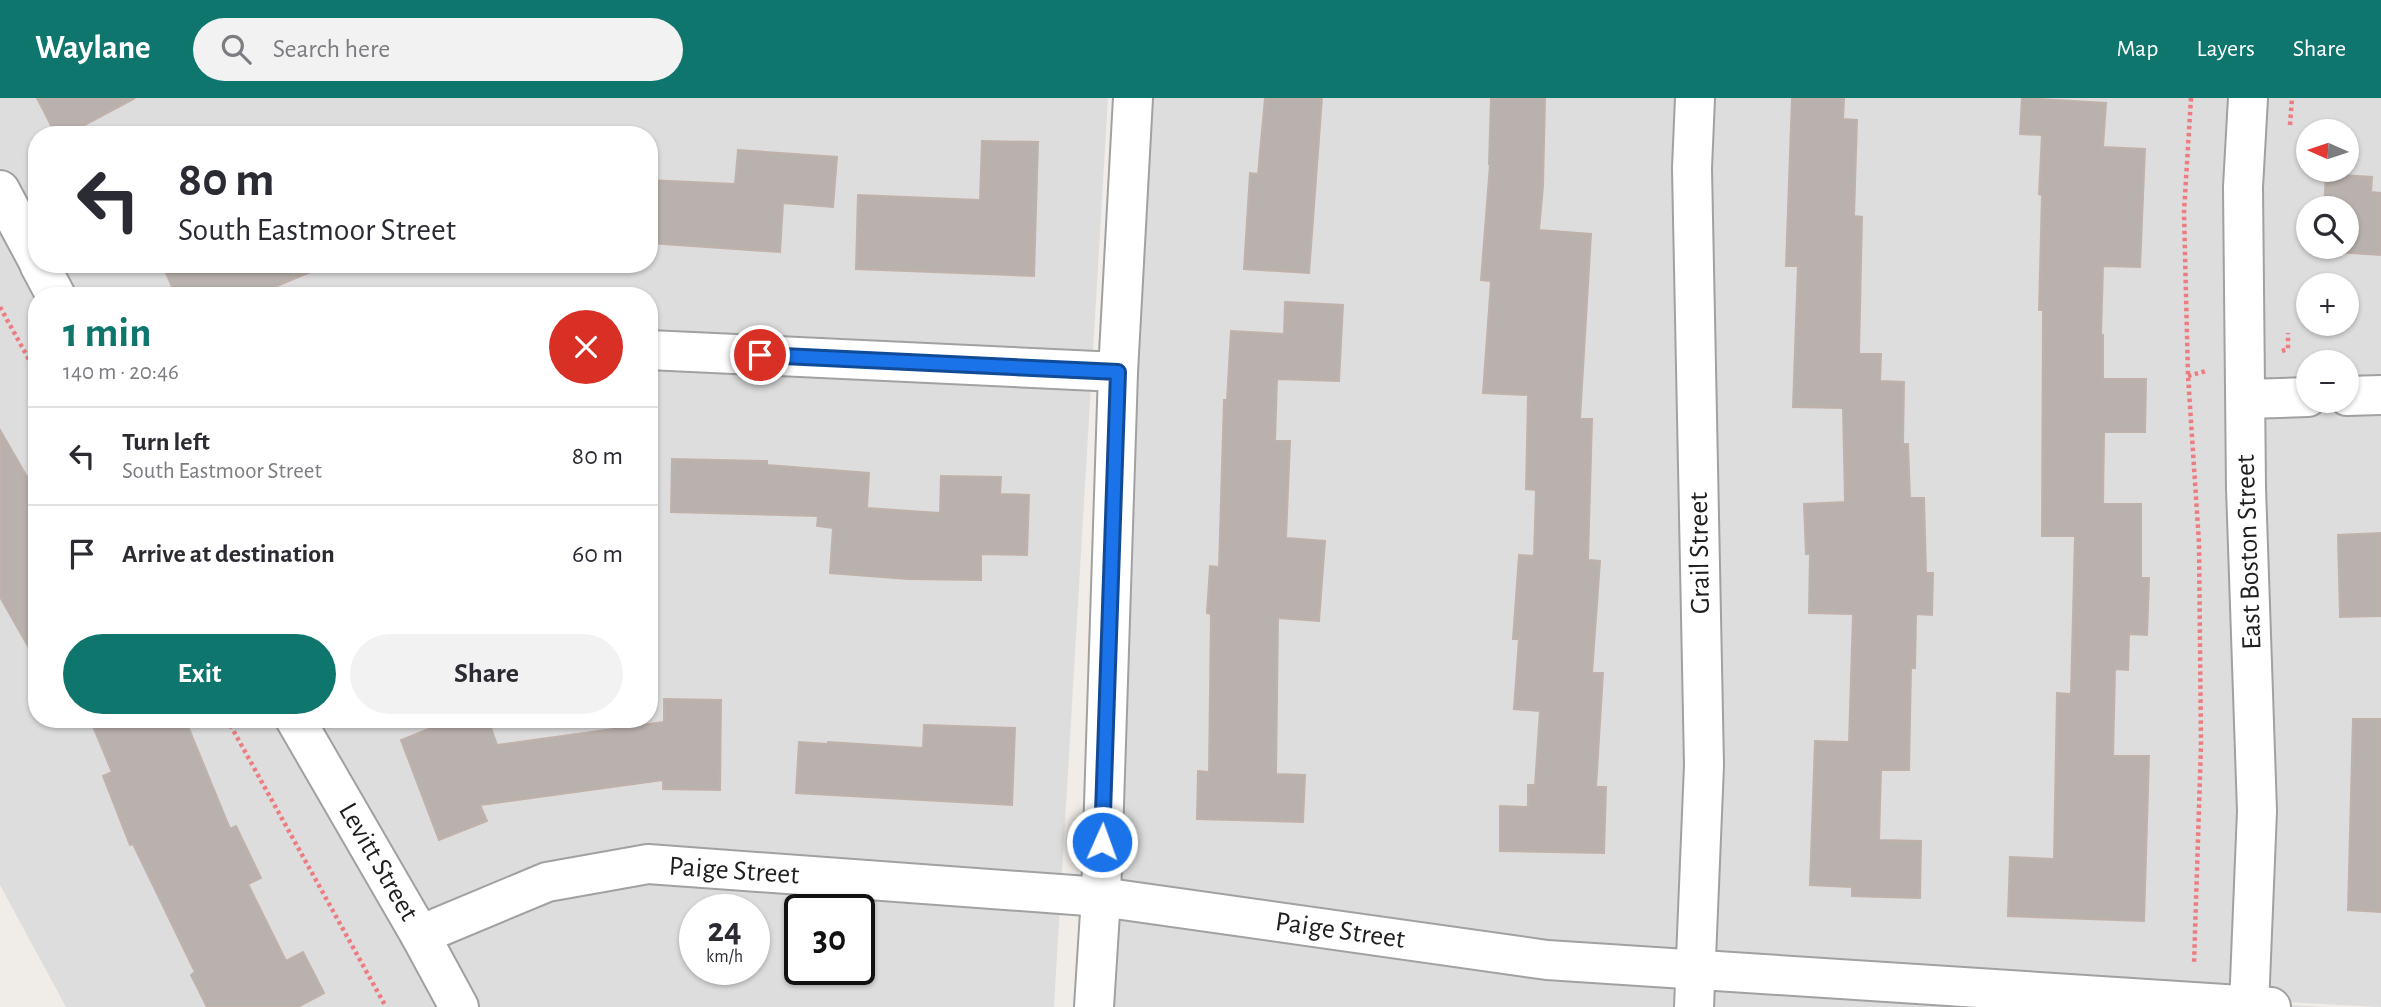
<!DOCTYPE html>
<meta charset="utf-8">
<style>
:root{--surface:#fff;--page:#f2f2f3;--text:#2b2b33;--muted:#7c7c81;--line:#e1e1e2;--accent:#0f766e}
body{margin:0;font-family:"Alegreya Sans",sans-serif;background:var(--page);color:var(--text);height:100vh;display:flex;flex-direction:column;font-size:26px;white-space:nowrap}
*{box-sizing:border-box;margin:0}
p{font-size:23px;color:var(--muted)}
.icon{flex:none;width:38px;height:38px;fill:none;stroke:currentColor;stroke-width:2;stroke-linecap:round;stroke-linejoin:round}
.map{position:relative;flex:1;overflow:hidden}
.details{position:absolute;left:28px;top:189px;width:630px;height:441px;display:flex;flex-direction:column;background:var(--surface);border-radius:28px;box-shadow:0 2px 5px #0004}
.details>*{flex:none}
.guide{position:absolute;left:28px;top:28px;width:630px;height:147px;border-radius:28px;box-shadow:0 2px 5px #0004;background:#fff;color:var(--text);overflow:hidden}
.needle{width:46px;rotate:273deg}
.controls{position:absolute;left:2296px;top:21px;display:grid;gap:14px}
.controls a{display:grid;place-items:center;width:63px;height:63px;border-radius:50%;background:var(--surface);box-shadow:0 2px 5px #0004;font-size:35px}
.speed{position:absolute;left:679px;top:796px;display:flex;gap:14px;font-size:35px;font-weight:700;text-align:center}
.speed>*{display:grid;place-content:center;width:91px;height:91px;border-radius:50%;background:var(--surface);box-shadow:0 2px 5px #0004;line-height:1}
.speed small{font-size:18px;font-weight:400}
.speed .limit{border:4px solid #111;border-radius:10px;background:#fff;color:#111}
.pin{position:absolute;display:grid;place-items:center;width:60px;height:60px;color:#fff;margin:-30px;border:4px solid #fff;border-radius:50%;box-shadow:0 2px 7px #0007}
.me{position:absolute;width:77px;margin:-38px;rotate:2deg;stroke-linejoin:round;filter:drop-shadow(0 0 5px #0008)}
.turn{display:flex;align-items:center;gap:24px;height:147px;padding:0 35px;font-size:32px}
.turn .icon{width:91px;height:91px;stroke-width:2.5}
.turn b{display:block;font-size:49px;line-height:60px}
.round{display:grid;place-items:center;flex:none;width:74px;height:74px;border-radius:37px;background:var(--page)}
.summary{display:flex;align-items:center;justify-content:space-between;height:119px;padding:0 35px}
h1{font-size:42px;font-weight:700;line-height:52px;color:var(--accent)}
.button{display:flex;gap:14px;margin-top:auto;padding:14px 35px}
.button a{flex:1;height:80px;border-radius:42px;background:var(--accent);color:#fff;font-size:28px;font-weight:700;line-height:80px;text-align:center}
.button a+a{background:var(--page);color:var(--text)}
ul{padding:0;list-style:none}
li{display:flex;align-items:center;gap:21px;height:98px;padding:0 35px;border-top:2px solid var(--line)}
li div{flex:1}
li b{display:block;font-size:26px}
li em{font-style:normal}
header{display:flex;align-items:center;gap:42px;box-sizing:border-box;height:98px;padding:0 35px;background:var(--accent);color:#fff}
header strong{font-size:33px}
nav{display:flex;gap:38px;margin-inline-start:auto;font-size:24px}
.search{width:490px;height:63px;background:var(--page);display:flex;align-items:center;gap:18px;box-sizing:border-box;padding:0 24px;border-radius:38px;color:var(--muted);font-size:26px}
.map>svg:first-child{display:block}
.residential{fill:#dedddd;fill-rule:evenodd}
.building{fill:#b9b1ad;stroke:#c0b2ab;stroke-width:2}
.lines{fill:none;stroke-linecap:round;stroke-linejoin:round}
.minor-casing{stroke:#a1a1a1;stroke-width:42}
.path{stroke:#ec7c7f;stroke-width:4.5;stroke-dasharray:3.5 3.5;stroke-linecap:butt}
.minor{stroke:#fff;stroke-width:38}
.route-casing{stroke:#114b97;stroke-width:18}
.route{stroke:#1a73e8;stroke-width:12}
.labels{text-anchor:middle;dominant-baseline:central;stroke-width:5;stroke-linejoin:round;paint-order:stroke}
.street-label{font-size:28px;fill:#202020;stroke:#fff}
</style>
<header>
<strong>Waylane</strong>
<div class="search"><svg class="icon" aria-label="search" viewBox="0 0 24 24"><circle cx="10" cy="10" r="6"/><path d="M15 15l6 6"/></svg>Search here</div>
<nav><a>Map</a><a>Layers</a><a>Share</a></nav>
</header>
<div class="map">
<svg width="2381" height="909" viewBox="0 0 2381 909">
<rect width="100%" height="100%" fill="#f0ece8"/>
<!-- residential -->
<g class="residential">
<path d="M0,0H1108L1054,909H66L0,787ZM37,37H649V166H37ZM37,198H649V621H37ZM695,812H754V872H695ZM800,812H859V872H800Z"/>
<path d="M1153,0H2381V909L1981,888L2322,909H1099ZM2308,33H2347V72H2308ZM2308,110H2347V149H2308ZM2308,187H2347V226H2308ZM2308,264H2347V303H2308Z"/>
</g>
<!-- building -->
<g class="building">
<path d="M37,0H135L66,37H56Z"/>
<path d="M1265,0H1322L1309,175L1244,171L1250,75L1258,76Z"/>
<path d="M1491,0H1545L1543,88L1539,132L1591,136L1580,321H1592L1588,462L1600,463L1592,575H1603L1596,689H1606L1604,755L1500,753V708L1528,709V687H1535L1540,613L1514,611L1519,541H1513L1519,457L1534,458L1536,392L1526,391L1528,297L1483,295L1491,183L1481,182L1490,67L1489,66Z"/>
<path d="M1792,0H1844L1843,21L1857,22L1854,118L1862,119L1859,256H1881L1880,283L1904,284L1903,346H1908L1910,400H1924L1926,475H1933L1932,517L1916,516L1915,570H1911L1909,672H1881L1879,742L1921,743L1920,800L1852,798V789L1810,787L1815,643L1849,644L1853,516L1809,515L1810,456H1806L1804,406L1845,404L1843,310L1793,309L1798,168H1786Z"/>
<path d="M2022,0L2106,5L2103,49L2145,51L2140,169L2103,168L2101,237H2103V281H2146L2145,334H2104L2103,406H2141V480H2149L2147,537L2129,536L2128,572L2115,571L2113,658H2149L2144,823L2008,818L2010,759L2054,761L2057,595L2071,596L2075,438H2042L2043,212H2039L2042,97L2039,96L2042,37L2020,36Z"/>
<path d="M982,43L1038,44L1034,178L856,171L858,97L980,102Z"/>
<path d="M738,52L837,59L833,109L783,105L780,154L649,145V82L735,86Z"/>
<path d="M2326,76L2372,79L2371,94L2381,95V157L2322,153V149H2347V110H2324Z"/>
<path d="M162,166H327V167L253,198H176Z"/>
<path d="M1285,204L1343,207L1339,283L1277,281L1275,343H1290L1286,440L1325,443L1319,523L1278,520L1276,676L1305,677L1303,724L1197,721L1198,673L1209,674L1211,516L1207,515L1210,468L1219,469L1224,302H1227L1231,233L1284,236Z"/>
<path d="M0,332L37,396V564L0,499Z"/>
<path d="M672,361L767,363V367L869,375L867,410L940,415L941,378L1001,379L1000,396L1029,397L1027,457L981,456V482L908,481L830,475L833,430L817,428L818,418L671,414Z"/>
<path d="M2381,435V518L2340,519L2338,437Z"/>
<path d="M664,601L721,602L720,692L663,691V682L480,707L487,723L439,742L401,642L454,621H488L497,647L664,624Z"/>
<path d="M90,621H185L230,731L236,728L261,780L248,786L286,863L303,854L324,895L298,909H207L191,877L195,874L133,746L130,747L103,678L112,674Z"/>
<path d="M2353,621H2381V814L2348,812Z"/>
<path d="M924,627L1015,630L1012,707L796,695L799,644L828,646V644L923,650Z"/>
</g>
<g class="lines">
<defs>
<g id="minor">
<path d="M2248,0L2243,89L2246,390L2257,713L2249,908"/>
<path d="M0,92L37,161"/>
<path d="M39,166L56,198"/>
<path d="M649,252L1118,274"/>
<path d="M2347,298L2381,297"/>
<path d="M2246,301L2308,299"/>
<path d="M295,621L420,837L459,909"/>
<path d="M420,837L547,784L648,766L1101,799L1547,862L2271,909"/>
<path d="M1094,909L1101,799L1118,274L1133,0"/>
<path d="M1694,909L1704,667L1692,70L1695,0"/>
</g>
</defs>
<!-- minor casing -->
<use href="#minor" class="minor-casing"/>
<!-- path -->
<g class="path">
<path d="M2191,0L2184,114L2188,278L2199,445L2201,647L2194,866"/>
<path d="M2290,27L2292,0"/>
<path d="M0,209L37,276"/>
<path d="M2282,253L2288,251V235"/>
<path d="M2188,278L2206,273"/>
<path d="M227,621L386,909"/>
</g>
<!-- minor -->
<use href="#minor" class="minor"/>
</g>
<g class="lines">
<defs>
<path id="route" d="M760,257L1118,274L1102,744"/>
</defs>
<!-- route casing -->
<use href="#route" class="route-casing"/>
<!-- route -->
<use href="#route" class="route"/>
</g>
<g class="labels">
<!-- street labels -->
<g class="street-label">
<text transform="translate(2249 454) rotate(-92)">East Boston Street</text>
<text transform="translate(1700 455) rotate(-91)">Grail Street</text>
<text transform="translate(378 764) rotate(60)">Levitt Street</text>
<text transform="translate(734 773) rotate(4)">Paige Street</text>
<text transform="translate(1340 833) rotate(8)">Paige Street</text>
</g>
</g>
</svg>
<div class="controls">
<a><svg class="needle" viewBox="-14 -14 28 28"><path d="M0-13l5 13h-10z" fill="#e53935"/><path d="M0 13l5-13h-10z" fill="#7c7c81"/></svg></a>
<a><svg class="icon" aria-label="search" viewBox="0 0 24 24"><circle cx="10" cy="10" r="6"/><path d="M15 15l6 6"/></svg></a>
<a>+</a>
<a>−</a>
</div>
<div class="speed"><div>24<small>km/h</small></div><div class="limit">30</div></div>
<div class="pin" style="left:760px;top:257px;background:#d93025"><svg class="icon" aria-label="arrive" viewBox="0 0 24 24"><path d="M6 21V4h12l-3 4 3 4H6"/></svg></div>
<svg class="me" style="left:1102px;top:744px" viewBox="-20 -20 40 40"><circle r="17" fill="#1a73e8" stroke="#fff" stroke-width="3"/><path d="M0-11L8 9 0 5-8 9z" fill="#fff"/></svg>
<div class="guide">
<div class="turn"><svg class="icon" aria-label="left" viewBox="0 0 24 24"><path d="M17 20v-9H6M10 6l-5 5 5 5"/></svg><div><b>80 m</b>South Eastmoor Street</div></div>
</div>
<section class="details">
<div class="summary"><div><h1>1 min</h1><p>140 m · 20:46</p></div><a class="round" style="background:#d93025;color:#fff"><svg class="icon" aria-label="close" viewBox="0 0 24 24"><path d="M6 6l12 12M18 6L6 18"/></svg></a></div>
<ul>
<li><svg class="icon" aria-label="left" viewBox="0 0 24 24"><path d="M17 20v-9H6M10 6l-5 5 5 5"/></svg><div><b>Turn left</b><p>South Eastmoor Street</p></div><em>80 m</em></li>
<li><svg class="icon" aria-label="arrive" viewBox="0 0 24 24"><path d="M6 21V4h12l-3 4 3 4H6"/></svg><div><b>Arrive at destination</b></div><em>60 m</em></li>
</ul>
<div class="button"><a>Exit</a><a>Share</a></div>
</section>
</div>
